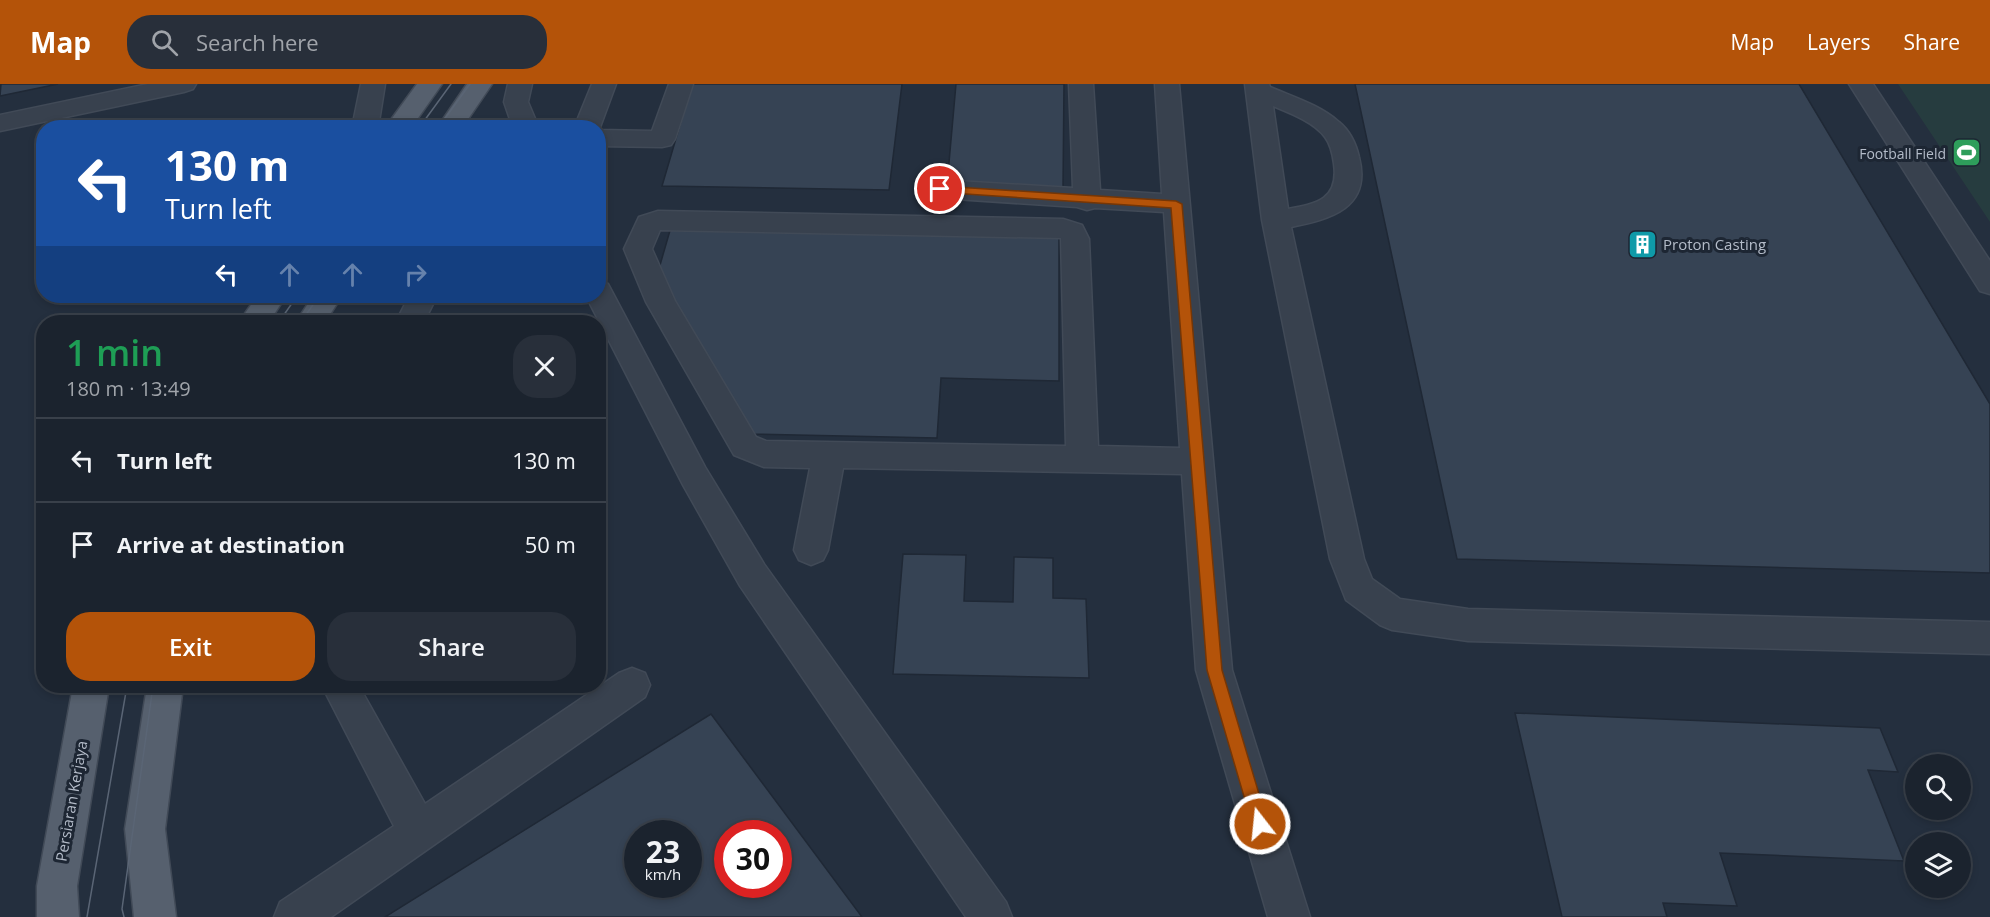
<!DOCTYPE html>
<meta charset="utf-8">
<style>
:root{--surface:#1b232e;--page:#282f3a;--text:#f1f3f6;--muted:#a0a4aa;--line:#39404a;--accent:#b45309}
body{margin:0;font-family:"Open Sans",sans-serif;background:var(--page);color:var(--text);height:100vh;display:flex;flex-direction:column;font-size:22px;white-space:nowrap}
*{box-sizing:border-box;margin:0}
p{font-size:20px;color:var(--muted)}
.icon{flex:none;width:33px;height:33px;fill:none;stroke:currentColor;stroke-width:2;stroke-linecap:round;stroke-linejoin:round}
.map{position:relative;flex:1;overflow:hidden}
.sheet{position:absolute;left:36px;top:231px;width:570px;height:378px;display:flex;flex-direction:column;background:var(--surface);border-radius:24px;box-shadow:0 3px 9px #0003,0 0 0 2px var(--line)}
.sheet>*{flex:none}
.hud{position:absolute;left:36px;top:36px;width:570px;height:183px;border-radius:24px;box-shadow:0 3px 9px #0003,0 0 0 2px var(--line);background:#1a4fa0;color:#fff;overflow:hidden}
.buttons{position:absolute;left:1905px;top:670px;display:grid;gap:12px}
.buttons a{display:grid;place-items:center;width:66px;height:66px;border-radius:50%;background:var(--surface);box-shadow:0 3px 9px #0003,0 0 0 2px var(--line);font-size:30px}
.speed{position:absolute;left:624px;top:736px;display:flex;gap:12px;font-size:30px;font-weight:700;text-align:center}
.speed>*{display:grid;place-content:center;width:78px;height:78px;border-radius:50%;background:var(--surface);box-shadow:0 3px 9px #0003,0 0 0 2px var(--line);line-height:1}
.speed small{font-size:15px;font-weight:400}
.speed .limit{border:9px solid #d22;background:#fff;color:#111}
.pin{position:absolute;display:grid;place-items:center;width:51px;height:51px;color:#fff;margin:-26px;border:3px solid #fff;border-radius:50%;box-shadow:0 2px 6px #0007}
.me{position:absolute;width:66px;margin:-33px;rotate:344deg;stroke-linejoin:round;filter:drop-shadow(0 0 4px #0008)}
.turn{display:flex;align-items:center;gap:21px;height:126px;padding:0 30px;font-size:27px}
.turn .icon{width:78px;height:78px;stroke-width:2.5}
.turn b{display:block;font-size:42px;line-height:51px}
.lanes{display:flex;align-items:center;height:57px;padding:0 30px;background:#0003;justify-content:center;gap:30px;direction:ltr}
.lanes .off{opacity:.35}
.round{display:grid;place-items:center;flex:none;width:63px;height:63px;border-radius:24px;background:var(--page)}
.summary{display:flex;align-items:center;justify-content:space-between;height:102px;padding:0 30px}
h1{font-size:36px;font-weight:600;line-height:45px;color:#1e9e55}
.action{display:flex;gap:12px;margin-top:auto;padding:12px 30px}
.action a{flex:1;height:69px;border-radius:24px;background:var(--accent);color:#fff;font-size:24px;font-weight:600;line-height:69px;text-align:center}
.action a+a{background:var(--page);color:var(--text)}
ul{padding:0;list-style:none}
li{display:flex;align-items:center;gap:18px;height:84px;padding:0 30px;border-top:2px solid var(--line)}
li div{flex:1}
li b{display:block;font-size:22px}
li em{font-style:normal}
header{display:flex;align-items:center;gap:36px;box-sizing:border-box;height:84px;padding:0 30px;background:var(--accent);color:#fff}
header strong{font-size:28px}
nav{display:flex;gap:33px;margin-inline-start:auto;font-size:21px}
.search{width:420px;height:54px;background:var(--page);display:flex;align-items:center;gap:15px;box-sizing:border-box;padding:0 21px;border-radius:24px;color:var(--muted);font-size:22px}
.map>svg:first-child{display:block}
.green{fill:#263c3f}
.building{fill:#364354;stroke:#1f2835;stroke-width:1.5;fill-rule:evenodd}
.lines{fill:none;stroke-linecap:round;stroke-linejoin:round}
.minor-casing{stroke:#414a57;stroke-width:3}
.major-casing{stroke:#414a57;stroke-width:3}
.minor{fill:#38414e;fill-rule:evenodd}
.major{fill:#56606e;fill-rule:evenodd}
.tram{stroke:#5a6575;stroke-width:1.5}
.route{fill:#b45309;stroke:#753606;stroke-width:1.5}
.labels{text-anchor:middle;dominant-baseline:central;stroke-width:6;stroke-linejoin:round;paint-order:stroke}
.far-poi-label{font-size:14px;fill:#b4bcc9;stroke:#1d2633;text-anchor:end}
.poi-label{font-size:15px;fill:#b4bcc9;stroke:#1d2633;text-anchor:start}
.street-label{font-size:15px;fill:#b4bcc9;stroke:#1d2633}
</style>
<header>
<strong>Map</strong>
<div class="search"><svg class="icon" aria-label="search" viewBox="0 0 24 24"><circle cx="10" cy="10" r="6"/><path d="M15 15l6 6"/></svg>Search here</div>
<nav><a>Map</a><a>Layers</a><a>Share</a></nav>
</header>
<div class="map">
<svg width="1990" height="833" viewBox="0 0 1990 833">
<rect width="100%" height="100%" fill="#242f3e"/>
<!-- green -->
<path class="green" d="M1898,0H1990V138Z"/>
<!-- building -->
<g class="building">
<path d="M1,0H58L0,12Z"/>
<path d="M692,0H902L889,106L662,102Z"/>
<path d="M956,0H1064L1063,104L947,101Z"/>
<path d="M1355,0H1799L1990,320V489L1457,475Z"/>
<path d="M671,143L1059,152V297L941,294L937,354L748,350L658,188Z"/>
<path d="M903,470L966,471L964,517L1013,518L1014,473L1053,474V514L1086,515L1089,594L893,590Z"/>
<path d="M1515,629L1880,644L1898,688L1868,686L1904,777L1720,769L1737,822L1663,819L1667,833H1562Z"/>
<path d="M711,630L862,833H385ZM638,750H688V801H638ZM728,750H778V801H728Z"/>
</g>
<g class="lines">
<defs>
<g id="minor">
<path d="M148,0H196L193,5L184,8L0,47V31Z"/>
<path d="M361,0H385L378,44H352Z"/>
<path d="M508,0H532L528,18L539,44H513L504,18Z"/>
<path d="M592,0H616L599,46L652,47L669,0H693L675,55L671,61L662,63L598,62V44H574Z"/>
<path d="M1069,0H1093L1100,106L1162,110L1155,0H1179L1232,586L1310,833H1268L1196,586L1182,390L843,384L828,466L823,476L811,481L799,476L794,466L810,384L764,383L734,371L646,218L624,165L639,133L658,127L1063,135L1082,141L1089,155L1098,362L1180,364L1164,128L1095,124L1087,126L1077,123L940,114L931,111L927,105L931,99L940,96L1073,104ZM660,146L1061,154L1066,362L766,357L756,353L675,217L652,165Z"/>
<path d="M1245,0H1269L1270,3C1293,13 1320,21 1339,38C1350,47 1356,60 1359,73C1372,124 1331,135 1291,143L1364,475L1372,495L1400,515L1468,525L1990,538V570L1468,557L1392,546L1380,541L1346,516L1330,475L1262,136ZM1273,22C1290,29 1314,38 1325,53C1331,61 1333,72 1334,80C1339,115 1317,120 1288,125Z"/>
<path d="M1849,0H1873L1990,177V210L1980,207Z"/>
<path d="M598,197L608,200L705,383L764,480L1006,818L1012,833H966L740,502L683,401L586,212H598Z"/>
<path d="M409,212H437L424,238H396Z"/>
<path d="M632,584L645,589L650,601L645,613L331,833H274L280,818L394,742L322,602H359L425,720L619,589Z"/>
</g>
<g id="major">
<path d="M417,0H442L411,44H385Z"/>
<path d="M467,0H492L462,44H437Z"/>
<path d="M257,212H286L269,238H239Z"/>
<path d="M313,212H342L325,238H296Z"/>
<path d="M73,602H109L77,802L79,833H37V802Z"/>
<path d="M147,602H183L165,745L176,833H134L125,745Z"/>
</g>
</defs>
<!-- minor casing -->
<use href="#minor" class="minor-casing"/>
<!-- major casing -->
<use href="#major" class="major-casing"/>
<!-- minor -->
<use href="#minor" class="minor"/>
<!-- major -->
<use href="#major" class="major"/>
<!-- tram -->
<g class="tram">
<path d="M419,44L451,0"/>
<path d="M438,44L470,0"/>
<path d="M279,238L297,212"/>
<path d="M301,238L319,212"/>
<path d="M87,833L127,602"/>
<path d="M124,833L122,825L153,602"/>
</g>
</g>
<!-- route -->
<path class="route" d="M940,102L1176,117L1182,120L1222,586L1268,740L1266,746L1260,748L1254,746L1252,740L1207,586L1171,124L936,108L935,105Z"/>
<!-- icons -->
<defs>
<symbol id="stadium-square" viewBox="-11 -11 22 22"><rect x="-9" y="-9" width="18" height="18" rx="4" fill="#2e9e5b" stroke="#1d2633"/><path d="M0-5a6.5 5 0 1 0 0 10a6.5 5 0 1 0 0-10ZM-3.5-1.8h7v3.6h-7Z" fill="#fff"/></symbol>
<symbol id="building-square" viewBox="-11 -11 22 22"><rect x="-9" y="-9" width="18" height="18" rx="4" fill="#0f9aa8" stroke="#1d2633"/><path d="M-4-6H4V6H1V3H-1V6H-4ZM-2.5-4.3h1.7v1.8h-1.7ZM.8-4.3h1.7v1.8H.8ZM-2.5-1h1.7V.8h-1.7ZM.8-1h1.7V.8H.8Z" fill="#fff"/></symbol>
</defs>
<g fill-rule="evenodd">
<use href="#stadium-square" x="1950" y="52" width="33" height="33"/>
<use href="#building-square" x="1626" y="144" width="33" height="33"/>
</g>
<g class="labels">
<!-- far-poi labels -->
<g class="far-poi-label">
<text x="1946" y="69">Football Field</text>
</g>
<!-- poi labels -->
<g class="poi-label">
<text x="1663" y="160">Proton Casting</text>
</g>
<!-- street labels -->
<g class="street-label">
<text transform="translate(71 717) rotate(-80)">Persiaran Kerjaya</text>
</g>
</g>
</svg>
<div class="buttons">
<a><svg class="icon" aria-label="search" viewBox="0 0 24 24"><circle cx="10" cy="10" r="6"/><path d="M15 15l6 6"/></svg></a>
<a><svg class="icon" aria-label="layers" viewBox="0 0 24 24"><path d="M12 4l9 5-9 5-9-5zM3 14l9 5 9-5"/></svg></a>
</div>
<div class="speed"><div>23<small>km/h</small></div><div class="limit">30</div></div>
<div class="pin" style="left:940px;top:105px;background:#d93025"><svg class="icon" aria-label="arrive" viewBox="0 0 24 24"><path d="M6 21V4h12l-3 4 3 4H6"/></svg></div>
<svg class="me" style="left:1260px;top:740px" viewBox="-20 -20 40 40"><circle r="17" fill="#b45309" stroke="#fff" stroke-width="3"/><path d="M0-11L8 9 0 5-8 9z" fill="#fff"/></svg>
<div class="hud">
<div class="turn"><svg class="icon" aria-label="left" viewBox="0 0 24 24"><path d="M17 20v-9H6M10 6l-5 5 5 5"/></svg><div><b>130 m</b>Turn left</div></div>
<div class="lanes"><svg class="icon" aria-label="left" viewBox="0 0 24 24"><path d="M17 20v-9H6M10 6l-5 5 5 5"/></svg><svg class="icon off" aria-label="ahead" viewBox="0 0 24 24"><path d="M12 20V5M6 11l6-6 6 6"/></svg><svg class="icon off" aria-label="ahead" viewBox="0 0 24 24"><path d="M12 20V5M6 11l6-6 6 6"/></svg><svg class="icon off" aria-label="right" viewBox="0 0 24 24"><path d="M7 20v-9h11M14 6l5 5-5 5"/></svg></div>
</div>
<section class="sheet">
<div class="summary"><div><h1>1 min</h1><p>180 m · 13:49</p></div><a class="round"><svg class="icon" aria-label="close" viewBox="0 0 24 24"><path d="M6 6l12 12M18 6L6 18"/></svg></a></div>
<ul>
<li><svg class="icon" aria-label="left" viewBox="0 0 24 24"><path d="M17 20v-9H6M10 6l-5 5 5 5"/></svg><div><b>Turn left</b></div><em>130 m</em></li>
<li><svg class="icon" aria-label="arrive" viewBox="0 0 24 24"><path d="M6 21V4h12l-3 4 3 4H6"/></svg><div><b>Arrive at destination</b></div><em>50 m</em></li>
</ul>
<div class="action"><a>Exit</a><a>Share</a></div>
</section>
</div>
